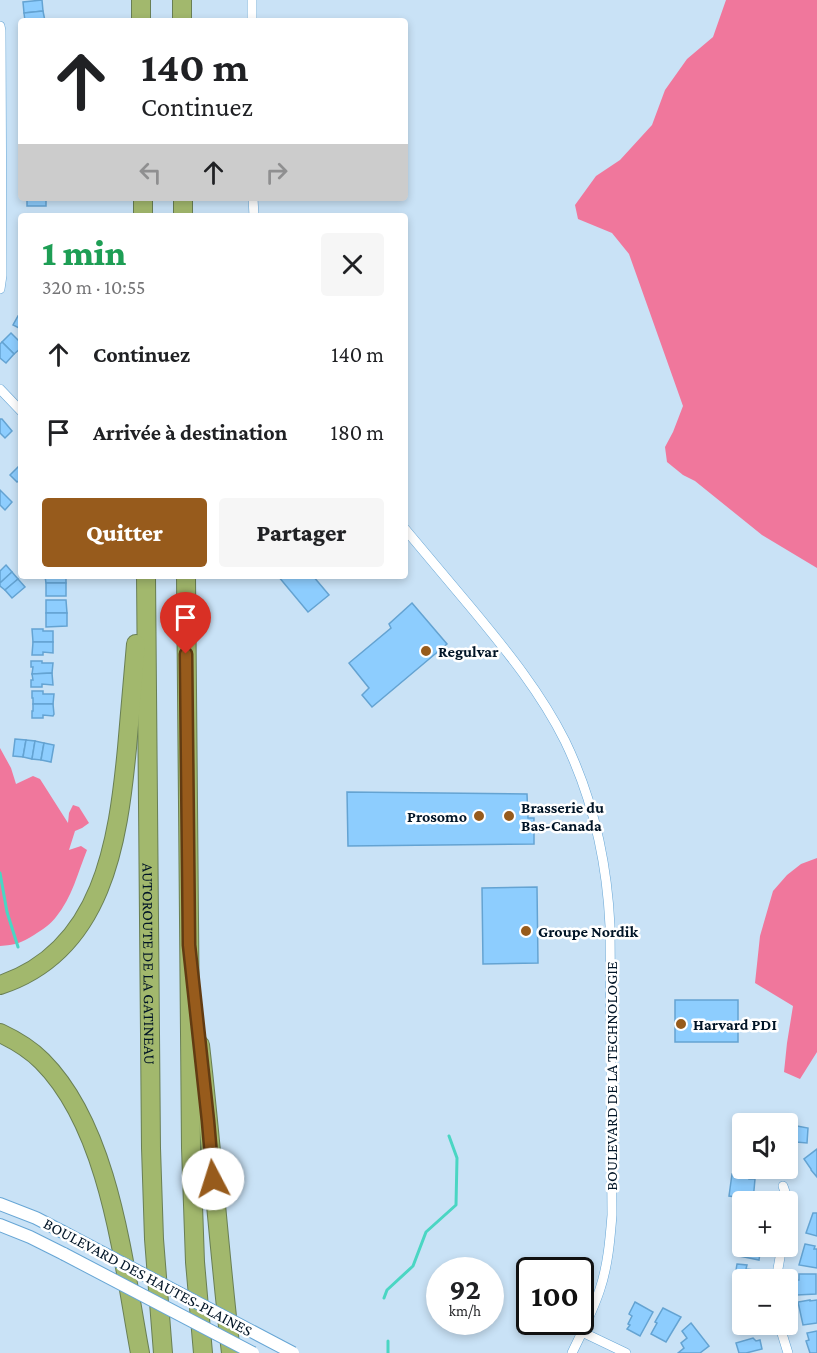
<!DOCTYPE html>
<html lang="fr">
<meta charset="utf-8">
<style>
:root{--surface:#fff;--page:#f6f6f6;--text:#202124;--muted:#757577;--accent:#975b1c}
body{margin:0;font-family:"Crimson Pro",serif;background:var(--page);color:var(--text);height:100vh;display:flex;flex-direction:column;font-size:22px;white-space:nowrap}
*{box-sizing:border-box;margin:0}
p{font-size:20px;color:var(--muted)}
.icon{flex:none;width:33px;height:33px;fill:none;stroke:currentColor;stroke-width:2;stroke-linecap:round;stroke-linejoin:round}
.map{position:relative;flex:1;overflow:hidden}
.details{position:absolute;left:18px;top:213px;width:390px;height:366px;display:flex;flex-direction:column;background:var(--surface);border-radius:6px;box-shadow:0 3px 9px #0003}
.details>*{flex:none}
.hud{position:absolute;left:18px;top:18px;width:390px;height:183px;border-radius:6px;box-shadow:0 3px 9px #0003;background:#fff;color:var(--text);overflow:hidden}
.tools{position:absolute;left:732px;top:1113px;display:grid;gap:12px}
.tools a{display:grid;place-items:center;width:66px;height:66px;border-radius:6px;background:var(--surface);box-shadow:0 3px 9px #0003;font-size:30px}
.speed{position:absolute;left:426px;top:1257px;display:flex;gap:12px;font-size:30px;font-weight:700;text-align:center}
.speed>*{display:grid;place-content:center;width:78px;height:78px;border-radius:50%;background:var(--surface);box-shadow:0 3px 9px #0003;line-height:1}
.speed small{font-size:15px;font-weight:400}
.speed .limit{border:3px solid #111;border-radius:9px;background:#fff;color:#111}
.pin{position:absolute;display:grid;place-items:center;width:51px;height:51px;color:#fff;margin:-62px -26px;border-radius:50% 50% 50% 0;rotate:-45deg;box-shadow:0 0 6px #0007}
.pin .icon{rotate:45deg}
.me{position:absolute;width:66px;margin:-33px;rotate:355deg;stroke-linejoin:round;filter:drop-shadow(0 0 4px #0008)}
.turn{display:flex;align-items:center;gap:21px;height:126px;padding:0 24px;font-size:27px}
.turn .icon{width:78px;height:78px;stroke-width:2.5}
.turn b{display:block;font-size:42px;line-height:51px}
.lanes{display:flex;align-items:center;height:57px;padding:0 24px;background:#0003;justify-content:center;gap:30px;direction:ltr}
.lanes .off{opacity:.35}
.round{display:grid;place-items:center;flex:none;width:63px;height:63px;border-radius:6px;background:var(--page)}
.summary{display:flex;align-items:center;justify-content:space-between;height:102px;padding:0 24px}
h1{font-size:36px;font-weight:800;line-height:45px;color:#1e9e55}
.primary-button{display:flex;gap:12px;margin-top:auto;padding:12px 24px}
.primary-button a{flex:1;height:69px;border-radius:6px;background:var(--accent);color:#fff;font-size:24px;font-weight:800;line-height:69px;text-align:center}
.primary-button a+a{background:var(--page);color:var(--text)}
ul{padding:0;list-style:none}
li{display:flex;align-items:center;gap:18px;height:78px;padding:0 24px}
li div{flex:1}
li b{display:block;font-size:22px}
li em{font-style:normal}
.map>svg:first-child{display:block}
.forest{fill:#f0779c}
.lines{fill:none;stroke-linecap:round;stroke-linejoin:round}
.stream{stroke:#4ad6c3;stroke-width:3}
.building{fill:#8dcdfe;stroke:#64a3d2;stroke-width:1.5}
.minor-casing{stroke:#67a6d5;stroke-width:10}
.tertiary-casing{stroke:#67a6d5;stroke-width:14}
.motorway-casing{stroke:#697f54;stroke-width:20}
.minor{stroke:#fff;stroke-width:9}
.tertiary{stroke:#fff;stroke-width:12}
.motorway{stroke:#a2b86d;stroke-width:18}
.tertiary-bridge-casing{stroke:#67a6d5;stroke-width:14;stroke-linecap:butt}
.tertiary-bridge{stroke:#fff;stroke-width:12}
.route-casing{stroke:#623b12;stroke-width:15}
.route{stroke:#975b1c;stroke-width:10}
.poi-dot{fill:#975b1c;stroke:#fff;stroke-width:2}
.labels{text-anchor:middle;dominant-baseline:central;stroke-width:5;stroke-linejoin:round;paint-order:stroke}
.poi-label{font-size:16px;font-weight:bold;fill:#001426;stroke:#fff;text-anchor:start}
.street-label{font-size:16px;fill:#001426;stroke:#fff}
</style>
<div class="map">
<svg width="817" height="1353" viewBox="0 0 817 1353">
<rect width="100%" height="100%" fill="#c9e2f6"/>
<!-- forest -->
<g class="forest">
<path d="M726,0H817V568L762,535L695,481L683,475L667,462L665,447L673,432L683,406L629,254L612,233L578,219L575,205L596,176L620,160L652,125L665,90L687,59L713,37Z"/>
<path d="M0,748L11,768L16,784L33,776L40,779L68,823L69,813L73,805L79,807L89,823L82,828L75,831L69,850L81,846L87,850C78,872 72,898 56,917C51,924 42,930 34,935C21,943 15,945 0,946Z"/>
<path d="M817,858V1052L800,1079L784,1072L787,1043L793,1006L755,983L760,936L773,891L787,875L801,864Z"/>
</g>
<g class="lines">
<!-- stream -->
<g class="stream">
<path d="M0,873L7,912L18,947"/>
<path d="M384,1298L387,1290L413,1266L426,1232L456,1205L457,1158L449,1136"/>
<path d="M388,1353V1341"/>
</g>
</g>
<!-- building -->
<g class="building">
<path d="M42,0L43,11L24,13L23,2Z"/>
<path d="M43,11L45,21H25L24,13Z"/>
<rect x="27" y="198" width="19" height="8"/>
<path d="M18,316L21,317V329L13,325Z"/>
<path d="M11,333L21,343V348L14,354L2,342Z"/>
<path d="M2,342L14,354L6,363L0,358V344Z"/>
<path d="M0,419H2L12,431L5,438L0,433Z"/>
<path d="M21,464V479L17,482L10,475Z"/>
<path d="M0,490L12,502L5,510L0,505Z"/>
<path d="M6,565L12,572L0,583V571Z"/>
<path d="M12,572L18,579L5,590L0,586V583Z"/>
<path d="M45,576H66V583H46Z"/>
<path d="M278,576H313L329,595L308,612Z"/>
<path d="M18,579L25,587L12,598L5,590Z"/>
<rect x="46" y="583" width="20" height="13"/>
<path d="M46,600H66L67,613H46Z"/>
<path d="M412,603L447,644L372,707L362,695L369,688L349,663L391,628L389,624Z"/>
<path d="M46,613H67V626L46,627Z"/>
<path d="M32,629H43V631H53V642H33Z"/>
<path d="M33,642H53V653L43,652V655H32Z"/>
<path d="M31,661H42V663H53L52,673L32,674L33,667H31Z"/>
<path d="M52,673L53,685L42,684V687H31V680H33L32,674Z"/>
<path d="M32,691H43V694H54L53,704H33V698H32Z"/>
<path d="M33,704H53L54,714L53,716L43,715V718H32V711H33Z"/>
<path d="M15,739L26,740L23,757L13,756Z"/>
<path d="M26,740L35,741L32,759L23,757Z"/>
<path d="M35,741L44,743L41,760L32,759Z"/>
<path d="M44,743L54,745L51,762L41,760Z"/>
<path d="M347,792L527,794L528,818H534V844L348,846Z"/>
<path d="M537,887L538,963L483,964L482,888Z"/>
<rect x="675" y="1000" width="63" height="42"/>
<path d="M797,1126L808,1128L807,1143L796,1142L795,1150L788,1149V1128L797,1129Z"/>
<path d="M817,1149V1177L811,1170V1169L804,1159Z"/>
<path d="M732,1174L749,1177V1179H755L753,1201L736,1199V1197L729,1196Z"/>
<path d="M813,1213H817V1236L806,1233Z"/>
<path d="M742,1234V1246H762L759,1253H760L759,1260L739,1256L741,1250L739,1248V1244L741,1242L740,1240L741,1235Z"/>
<path d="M805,1244L815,1246L814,1249H817V1268L799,1265Z"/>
<path d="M737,1264L747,1265L746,1269L753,1270L752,1277H755L754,1280H742V1290L733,1289Z"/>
<path d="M799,1274H816V1294L797,1295V1280H799Z"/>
<path d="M810,1300V1301L817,1300V1323L803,1325L798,1302Z"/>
<path d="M635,1302L653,1312L640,1336L627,1329L630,1325L628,1324L632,1316L629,1314Z"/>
<path d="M663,1308L681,1317L666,1342L651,1334L657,1323L655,1322Z"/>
<path d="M742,1308V1321H737L735,1309Z"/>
<path d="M737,1321H742V1324L759,1325L754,1326L755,1332L739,1334Z"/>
<path d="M691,1323L709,1346L700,1353H678L684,1348L681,1343L687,1338L682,1331Z"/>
<path d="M817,1331V1353H810L806,1341L809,1340L807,1333Z"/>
<path d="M753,1338L756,1341L760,1340L762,1349L746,1353H739L736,1343Z"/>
</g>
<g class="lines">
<defs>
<g id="minor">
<path d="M252,0V21"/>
<path d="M0,26L1,31L2,275L0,289"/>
<path d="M253,198L254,216"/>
<path d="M0,389L21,411"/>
<path d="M405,529C428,556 450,583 473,610C507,651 541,693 565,741C593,799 607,862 610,926L612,1215C610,1240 608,1265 600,1289C593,1311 582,1332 572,1353"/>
<path d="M783,1186C787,1197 790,1207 788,1219"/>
<path d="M776,1280L782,1246"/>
<path d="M779,1324L788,1353"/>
<path d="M582,1332L626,1353"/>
</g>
<g id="tertiary">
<path d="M0,1204L36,1218L61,1231"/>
<path d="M0,1225L30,1237L64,1254"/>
</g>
<g id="motorway">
<path d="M141,0V21"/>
<path d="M182,0V21"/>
<path d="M143,198V216"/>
<path d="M183,198V216"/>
<path id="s1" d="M146,576L151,1148L154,1239L163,1353"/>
<path d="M186,576L191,1148L195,1262L203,1353"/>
<path d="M0,985C103,951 118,842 127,748C130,713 133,678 136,644"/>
<path d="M0,1033C15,1040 30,1049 42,1061C110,1129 123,1262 140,1353"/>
<path d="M200,1045C212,1148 219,1251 231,1353"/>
</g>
</defs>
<!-- minor casing -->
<use href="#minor" class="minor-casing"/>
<!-- tertiary casing -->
<use href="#tertiary" class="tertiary-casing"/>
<!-- motorway casing -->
<use href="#motorway" class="motorway-casing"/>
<!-- minor -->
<use href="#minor" class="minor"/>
<!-- tertiary -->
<use href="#tertiary" class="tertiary"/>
<!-- motorway -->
<use href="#motorway" class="motorway"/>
<defs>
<g id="tertiary-bridge">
<path d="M61,1231L293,1353"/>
<path d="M64,1254L253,1353"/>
</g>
</defs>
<!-- tertiary-bridge casing -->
<use href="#tertiary-bridge" class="tertiary-bridge-casing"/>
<!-- tertiary-bridge -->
<use href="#tertiary-bridge" class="tertiary-bridge"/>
</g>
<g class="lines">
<defs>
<path id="route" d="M186,654L189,945L208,1121L213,1179"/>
</defs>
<!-- route casing -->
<use href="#route" class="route-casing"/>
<!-- route -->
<use href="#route" class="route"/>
</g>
<!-- markers -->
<g class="poi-dot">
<circle cx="426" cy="651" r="6"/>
<circle cx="479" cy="816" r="6"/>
<circle cx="509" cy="816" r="6"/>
<circle cx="526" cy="931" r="6"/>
<circle cx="681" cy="1024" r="6"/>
</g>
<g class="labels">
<!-- poi labels -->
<g class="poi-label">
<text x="438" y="651">Regulvar</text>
<text x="521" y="807">Brasserie du<tspan x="521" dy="18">Bas-Canada</tspan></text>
<text x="467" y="816" text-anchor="end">Prosomo</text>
<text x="538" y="931">Groupe Nordik</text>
<text x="693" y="1024">Harvard PDI</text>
</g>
<!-- street labels -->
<g class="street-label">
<text stroke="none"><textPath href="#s1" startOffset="388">AUTOROUTE DE LA GATINEAU</textPath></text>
<text transform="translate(611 1076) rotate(-90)">BOULEVARD DE LA TECHNOLOGIE</text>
<text transform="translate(148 1277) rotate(28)">BOULEVARD DES HAUTES-PLAINES</text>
</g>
</g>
</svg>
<div class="tools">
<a><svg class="icon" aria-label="sound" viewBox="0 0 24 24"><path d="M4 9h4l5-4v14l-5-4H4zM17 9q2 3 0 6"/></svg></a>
<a>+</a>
<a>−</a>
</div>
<div class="speed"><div>92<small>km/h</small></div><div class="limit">100</div></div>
<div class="pin" style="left:186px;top:654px;background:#d93025"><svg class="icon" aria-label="arrive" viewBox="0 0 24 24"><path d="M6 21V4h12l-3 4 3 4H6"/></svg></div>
<svg class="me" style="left:213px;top:1179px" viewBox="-20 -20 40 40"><circle r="19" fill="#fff"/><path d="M0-13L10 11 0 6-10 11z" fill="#975b1c"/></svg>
<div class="hud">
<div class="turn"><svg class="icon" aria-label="ahead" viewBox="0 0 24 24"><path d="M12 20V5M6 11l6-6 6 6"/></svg><div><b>140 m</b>Continuez</div></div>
<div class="lanes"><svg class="icon off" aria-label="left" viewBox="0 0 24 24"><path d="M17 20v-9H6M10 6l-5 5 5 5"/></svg><svg class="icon" aria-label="ahead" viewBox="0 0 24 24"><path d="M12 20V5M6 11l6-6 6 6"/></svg><svg class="icon off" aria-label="right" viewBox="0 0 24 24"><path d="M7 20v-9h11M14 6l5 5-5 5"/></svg></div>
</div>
<section class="details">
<div class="summary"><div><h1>1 min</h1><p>320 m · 10:55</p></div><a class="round"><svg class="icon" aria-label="close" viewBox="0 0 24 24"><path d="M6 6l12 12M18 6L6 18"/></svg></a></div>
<ul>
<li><svg class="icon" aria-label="ahead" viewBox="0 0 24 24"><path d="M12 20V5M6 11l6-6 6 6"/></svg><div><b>Continuez</b></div><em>140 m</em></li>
<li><svg class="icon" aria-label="arrive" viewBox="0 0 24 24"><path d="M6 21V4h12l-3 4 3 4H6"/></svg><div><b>Arrivée à destination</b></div><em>180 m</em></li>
</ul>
<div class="primary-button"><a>Quitter</a><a>Partager</a></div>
</section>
</div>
